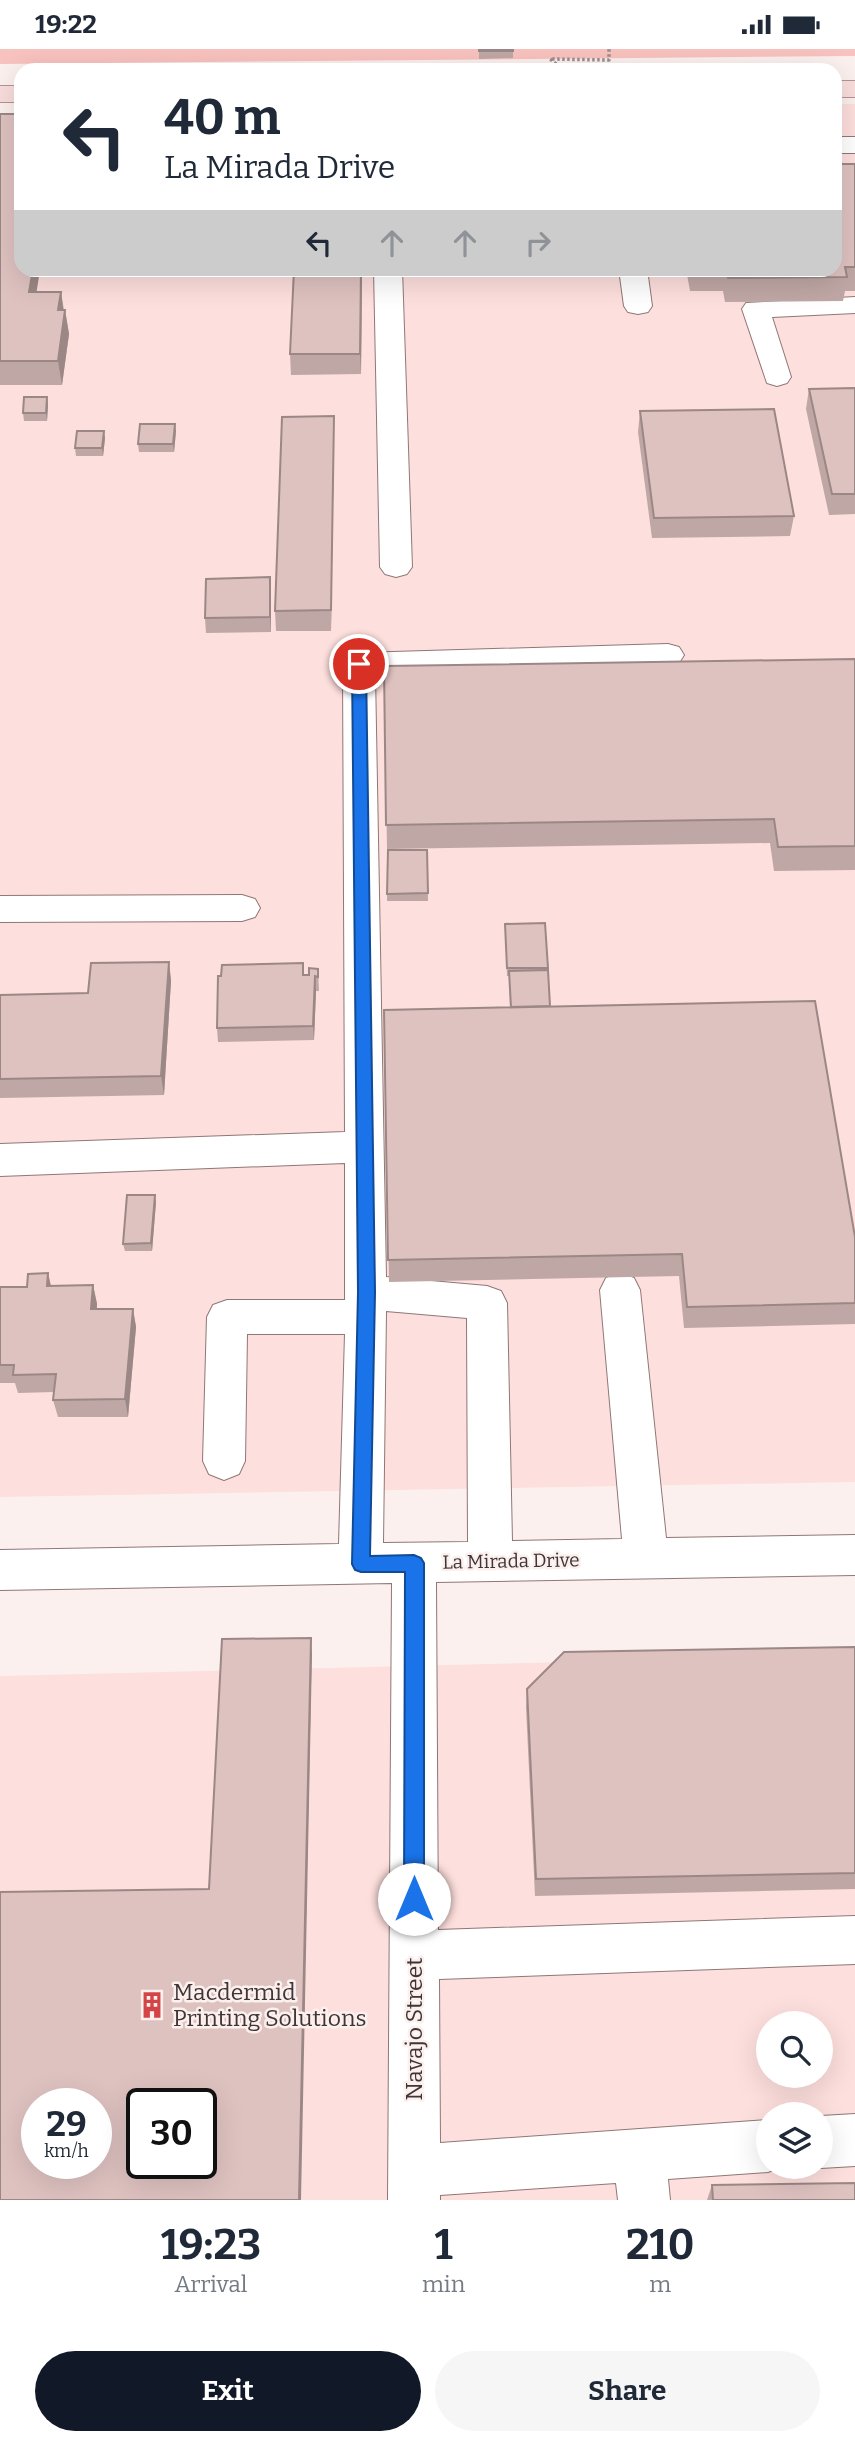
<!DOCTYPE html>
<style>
:root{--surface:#fff;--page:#f6f6f7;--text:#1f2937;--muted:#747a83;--accent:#111827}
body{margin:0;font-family:Bitter,serif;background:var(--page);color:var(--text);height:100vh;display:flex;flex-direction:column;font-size:26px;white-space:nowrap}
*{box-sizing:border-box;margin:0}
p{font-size:23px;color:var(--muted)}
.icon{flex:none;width:38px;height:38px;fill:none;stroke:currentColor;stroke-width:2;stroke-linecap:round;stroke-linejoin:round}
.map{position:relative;height:2151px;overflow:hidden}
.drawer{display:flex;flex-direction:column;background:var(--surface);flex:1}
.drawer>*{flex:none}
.banner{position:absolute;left:14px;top:14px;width:828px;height:214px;border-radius:21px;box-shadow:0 7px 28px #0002;background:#fff;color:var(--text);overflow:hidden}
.buttons{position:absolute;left:756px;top:1962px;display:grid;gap:14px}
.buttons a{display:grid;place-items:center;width:77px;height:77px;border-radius:50%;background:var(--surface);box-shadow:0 7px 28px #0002;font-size:35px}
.speed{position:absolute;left:21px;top:2039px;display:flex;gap:14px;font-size:35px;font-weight:700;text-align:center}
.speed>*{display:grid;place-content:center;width:91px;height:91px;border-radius:50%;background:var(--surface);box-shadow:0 7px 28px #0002;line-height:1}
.speed small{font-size:18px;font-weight:400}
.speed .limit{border:4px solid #111;border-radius:10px;background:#fff;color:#111}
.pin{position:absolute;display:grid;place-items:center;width:60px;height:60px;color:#fff;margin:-30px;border:4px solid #fff;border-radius:50%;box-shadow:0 2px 7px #0007}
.me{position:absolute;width:77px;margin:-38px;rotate:0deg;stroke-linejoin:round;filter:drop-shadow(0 0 5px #0008)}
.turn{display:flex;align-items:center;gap:24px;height:147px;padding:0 35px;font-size:32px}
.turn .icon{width:91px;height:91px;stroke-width:2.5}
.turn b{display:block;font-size:49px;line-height:60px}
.lanes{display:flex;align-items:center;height:66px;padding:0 35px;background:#0003;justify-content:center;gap:35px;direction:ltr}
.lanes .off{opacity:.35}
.eta{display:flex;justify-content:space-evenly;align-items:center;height:119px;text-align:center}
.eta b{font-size:42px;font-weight:700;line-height:49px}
.primary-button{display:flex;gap:14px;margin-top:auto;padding:14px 35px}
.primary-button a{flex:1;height:80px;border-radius:42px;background:var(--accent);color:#fff;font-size:28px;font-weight:700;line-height:80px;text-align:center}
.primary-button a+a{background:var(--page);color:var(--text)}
.status{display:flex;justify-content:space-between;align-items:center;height:49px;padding:0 35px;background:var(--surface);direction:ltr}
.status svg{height:19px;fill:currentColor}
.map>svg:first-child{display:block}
.built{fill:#fddfdd;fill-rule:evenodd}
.green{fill:#f8c2be}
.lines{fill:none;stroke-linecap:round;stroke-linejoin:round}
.minor-casing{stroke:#8f7775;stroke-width:2}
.major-casing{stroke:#b59492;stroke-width:2}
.path{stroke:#9a8e8e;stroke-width:3.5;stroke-dasharray:2.5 2.5;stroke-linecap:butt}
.minor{fill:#fff;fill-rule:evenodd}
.major{fill:#f8dddc;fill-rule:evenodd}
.wall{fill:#bfa7a5}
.shaded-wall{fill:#9b8886}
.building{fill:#dec2c0;stroke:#9b8886;stroke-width:2;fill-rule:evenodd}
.route{fill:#1a73e8;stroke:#114b97;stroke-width:2}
.labels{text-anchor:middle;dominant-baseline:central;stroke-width:5;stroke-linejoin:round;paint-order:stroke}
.street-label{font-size:19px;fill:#403535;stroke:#fcf0ef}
.near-poi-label{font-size:23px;fill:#403535;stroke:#fcf0ef;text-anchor:start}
.near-street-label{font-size:23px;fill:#403535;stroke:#fcf0ef}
</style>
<div class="status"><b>19:22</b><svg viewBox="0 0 49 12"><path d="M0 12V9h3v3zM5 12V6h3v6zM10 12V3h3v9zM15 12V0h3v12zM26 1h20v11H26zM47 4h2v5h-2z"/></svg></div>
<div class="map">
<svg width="855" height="2151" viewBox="0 0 855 2151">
<rect width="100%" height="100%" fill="#fcf0ef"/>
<!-- built -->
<g class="built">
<path d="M835,55H855V1433L0,1448V66L21,220H835Z"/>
<path d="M855,1606V2151H0V1627ZM768,1974H821V2026H768ZM37,2054H96V2114H37ZM142,2054H201V2114H142ZM768,2065H821V2118H768Z"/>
</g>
<!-- green -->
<path class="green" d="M0,0H855V7L0,15Z"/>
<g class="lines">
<defs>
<g id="minor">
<rect x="835" y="88" width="20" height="16"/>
<path d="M374,220H402L412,518L407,525L396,528L385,525L380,518Z"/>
<path d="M619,220H647L652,257L648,263L638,265L628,263L624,257Z"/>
<path d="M855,248V264L772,268L791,328L787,334L777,337L767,334L742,260L746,254Z"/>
<path d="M668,595L679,598L684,606L679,614L668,617L375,625L386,1228L487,1237L501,1242L507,1254L512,1492L622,1490L600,1241L606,1229L620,1224L634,1229L640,1241L666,1489L855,1486V1526L436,1533L438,1881L855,1867V1915L439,1930L440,2094L768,2071V2118H781L768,2123L668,2130L670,2151H618L616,2134L440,2146V2151H388L392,1534L0,1541V1501L339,1495L345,1285H247L245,1412L239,1425L224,1431L209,1425L203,1412L207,1268L213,1256L227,1251H345V1114L0,1127V1095L345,1083L343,615L347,607L359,604ZM386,1262L467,1269L468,1493L383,1494Z"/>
<path d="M242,846L255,850L260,859L255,868L242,872L0,873V847Z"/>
<path d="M855,2065V2117L821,2119L818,2118H821V2067Z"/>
</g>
<g id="major">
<rect x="835" y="32" width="20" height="16"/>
<rect x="0" y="37" width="21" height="16"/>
</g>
</defs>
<!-- minor casing -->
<use href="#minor" class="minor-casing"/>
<!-- major casing -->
<use href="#major" class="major-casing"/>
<!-- path -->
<path class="path" d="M564,21L550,10L609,11V0"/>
<!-- minor -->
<use href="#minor" class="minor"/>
<!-- major -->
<use href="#major" class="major"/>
</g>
<!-- wall -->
<g class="wall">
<path d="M479,0H513V9L479,10Z"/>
<path d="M0,65L21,220H40L36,243H61L64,261H65L69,285L62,336H0Z"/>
<path d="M855,115V242H845L843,252L725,253L723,242H690L686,220H835Z"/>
<path d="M294,220H362L361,325L291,326L290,305Z"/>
<path d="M855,339V465L829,466L806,360L809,340Z"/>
<path d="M47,348L48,356L47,372H24L23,364Z"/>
<path d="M640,362L794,467L790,487L652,489L638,383Z"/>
<path d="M334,367V388L331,582H276L275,562Z"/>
<path d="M176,382L174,403H139L138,395Z"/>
<path d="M105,389L103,407H76L75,399Z"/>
<path d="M271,543V583L206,584L205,569Z"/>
<path d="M855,610V821L774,822L770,794L387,800L384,617Z"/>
<path d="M388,801H427L428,852H387Z"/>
<path d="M545,874L550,957L855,1188V1275L684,1279L679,1227L389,1233L384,961L510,958L509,927H507L505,875Z"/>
<path d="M169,913L171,932L164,1046L0,1049V946L88,944Z"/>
<path d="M318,920L319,942H316L314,991L218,993L217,979L304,926H309Z"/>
<path d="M156,1153L152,1202H125L123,1195Z"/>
<path d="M48,1224L51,1237L93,1236L97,1255V1260H133L136,1278L128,1368H58L53,1351L54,1343L18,1344L15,1334H0V1238H27Z"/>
<path d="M855,1598V1840L535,1847L526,1658L527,1640Z"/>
<path d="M712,2136L855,2151H707Z"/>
</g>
<!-- shaded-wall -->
<g class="shaded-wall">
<path d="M33,220H40L33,267L29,243Z"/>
<path d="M361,220H362L361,325L360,305Z"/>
<path d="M61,243L64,266L58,261Z"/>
<path d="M65,261L69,285L62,336L58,312Z"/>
<path d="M47,348L48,356L47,372L46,364Z"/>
<path d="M334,367V388L331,582V561Z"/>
<path d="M175,375L176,382L174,403L173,395Z"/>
<path d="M104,382L105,389L103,407L102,399Z"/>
<path d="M270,528L271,543V583L270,568Z"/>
<path d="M169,913L171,932L164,1046L161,1027Z"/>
<path d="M315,927L316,942L314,991L313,977Z"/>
<path d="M155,1146L156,1153L152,1202L151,1194Z"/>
<path d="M48,1224L52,1243L47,1237Z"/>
<path d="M93,1236L97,1255L95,1278L91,1260Z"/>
<path d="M133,1260L136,1278L128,1368L125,1350Z"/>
<path d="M311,1589L312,1605L301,2151H299Z"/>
</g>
<!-- building -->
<g class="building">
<rect x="479" y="0" width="34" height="2"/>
<path d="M0,65H21V220H33L29,243H61L58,261H65L58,312H0Z"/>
<path d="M835,115H855V218H845L847,228L728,229L726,220H835Z"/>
<path d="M294,220H361L360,305H290Z"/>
<path d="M855,339V445H832L809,340Z"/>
<path d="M24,348H47L46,364H23Z"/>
<path d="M774,360L794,467L654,469L640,362Z"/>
<path d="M334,367L331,561L275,562L282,368Z"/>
<path d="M140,375H175L173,395H138Z"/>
<path d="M77,382H104L102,399H75Z"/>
<path d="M270,528V568L205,569L206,530Z"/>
<path d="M855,610V797L778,798L774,770L386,776L384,617Z"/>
<path d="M388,801H427L428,844L387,845Z"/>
<path d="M545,874L548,919H507L505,875Z"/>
<path d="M169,913L161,1027L0,1030V946L88,944L91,914Z"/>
<path d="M303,914V926H309V919L318,920V928L315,927L313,977L217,979L218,927H221L222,916Z"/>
<path d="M548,921L550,957L511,958L509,922Z"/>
<path d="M815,952L855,1188V1254L687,1258L682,1205L388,1211L384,961Z"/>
<path d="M127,1146H155L151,1194L123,1195Z"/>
<path d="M48,1224L47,1237L93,1236L91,1260H133L125,1350L53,1351L56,1325L13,1326L14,1316H0V1238H27L28,1225Z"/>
<path d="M311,1589L299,2151H0V1843L209,1840L222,1590ZM37,2054H96V2114H37ZM142,2054H201V2114H142Z"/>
<path d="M855,1598V1824L536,1830L527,1640L564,1603Z"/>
<path d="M855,2134V2151H713L712,2136Z"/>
</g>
<!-- route -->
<path class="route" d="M359,611L366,615L375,1243L370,1507L414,1506L421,1509L424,1514V1850L421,1857L414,1860L407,1857L404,1850L405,1523H361L355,1521L352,1515L358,1243L352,615Z"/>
<!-- icons -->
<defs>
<symbol id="building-bare" viewBox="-9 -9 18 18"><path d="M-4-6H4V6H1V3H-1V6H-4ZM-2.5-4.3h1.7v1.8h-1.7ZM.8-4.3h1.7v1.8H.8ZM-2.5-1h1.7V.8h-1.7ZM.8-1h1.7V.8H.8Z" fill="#d44447" stroke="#fcf0ef" stroke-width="2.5" paint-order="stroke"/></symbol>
</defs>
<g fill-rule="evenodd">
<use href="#building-bare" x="133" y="1937" width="38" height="38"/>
</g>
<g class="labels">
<!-- street labels -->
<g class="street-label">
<text transform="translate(511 1512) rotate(-1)">La Mirada Drive</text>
</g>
<!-- near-poi labels -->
<g class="near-poi-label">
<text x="173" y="1943">Macdermid<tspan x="173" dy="26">Printing Solutions</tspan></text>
</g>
<!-- near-street labels -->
<g class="near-street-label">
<text transform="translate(414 1980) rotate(-90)">Navajo Street</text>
</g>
</g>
</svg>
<div class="buttons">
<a><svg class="icon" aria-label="search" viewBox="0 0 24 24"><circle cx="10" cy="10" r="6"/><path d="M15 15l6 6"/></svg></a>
<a><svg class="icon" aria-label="layers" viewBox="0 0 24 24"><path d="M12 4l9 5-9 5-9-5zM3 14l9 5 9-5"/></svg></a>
</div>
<div class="speed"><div>29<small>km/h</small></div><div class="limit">30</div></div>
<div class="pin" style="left:359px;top:615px;background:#d93025"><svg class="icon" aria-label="arrive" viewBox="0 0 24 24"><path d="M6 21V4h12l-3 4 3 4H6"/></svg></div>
<svg class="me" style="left:414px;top:1850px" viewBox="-20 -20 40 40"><circle r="19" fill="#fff"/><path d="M0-13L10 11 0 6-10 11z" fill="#1a73e8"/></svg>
<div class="banner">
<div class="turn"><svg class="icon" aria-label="left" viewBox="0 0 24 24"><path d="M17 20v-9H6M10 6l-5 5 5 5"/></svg><div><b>40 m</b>La Mirada Drive</div></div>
<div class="lanes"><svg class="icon" aria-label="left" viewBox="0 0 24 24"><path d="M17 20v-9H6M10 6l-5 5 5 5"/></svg><svg class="icon off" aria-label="ahead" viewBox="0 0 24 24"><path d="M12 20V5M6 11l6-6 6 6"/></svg><svg class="icon off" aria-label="ahead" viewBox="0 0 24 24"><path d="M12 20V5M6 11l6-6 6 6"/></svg><svg class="icon off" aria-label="right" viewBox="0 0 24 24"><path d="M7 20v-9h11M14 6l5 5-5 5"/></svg></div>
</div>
</div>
<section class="drawer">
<div class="eta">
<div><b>19:23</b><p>Arrival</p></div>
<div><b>1</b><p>min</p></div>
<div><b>210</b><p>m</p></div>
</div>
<div class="primary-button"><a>Exit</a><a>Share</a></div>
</section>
